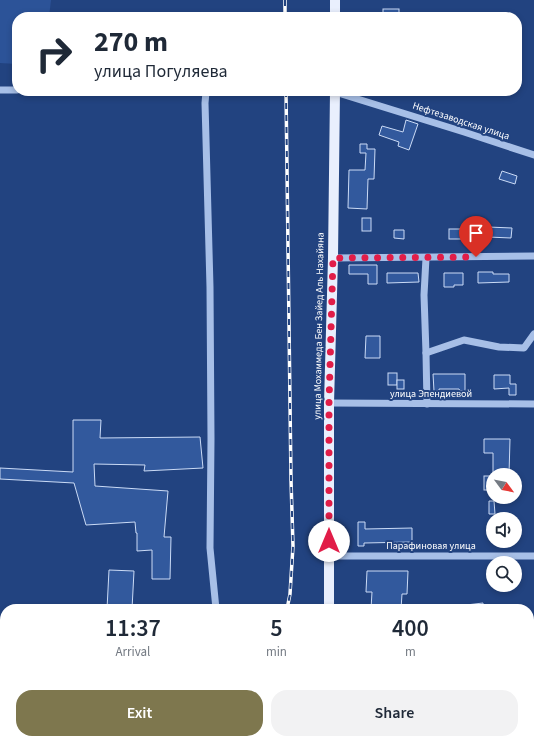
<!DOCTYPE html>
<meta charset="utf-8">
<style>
:root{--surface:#fff;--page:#f2f2f3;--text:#1f2937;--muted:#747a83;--accent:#7e774e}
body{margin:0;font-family:"Source Sans 3",sans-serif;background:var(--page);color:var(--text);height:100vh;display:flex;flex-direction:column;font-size:15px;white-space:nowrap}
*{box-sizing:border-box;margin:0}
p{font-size:13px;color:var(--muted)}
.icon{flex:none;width:22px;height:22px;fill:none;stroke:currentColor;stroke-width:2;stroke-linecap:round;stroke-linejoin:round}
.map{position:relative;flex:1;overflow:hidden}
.sheet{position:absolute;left:0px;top:604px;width:534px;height:140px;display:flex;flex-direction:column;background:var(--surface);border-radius:16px 16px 0 0;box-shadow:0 2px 6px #0003}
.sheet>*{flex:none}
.top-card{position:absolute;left:12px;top:12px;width:510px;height:84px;border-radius:16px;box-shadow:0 2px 6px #0003;background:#fff;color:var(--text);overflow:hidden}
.needle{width:26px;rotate:122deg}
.controls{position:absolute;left:486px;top:468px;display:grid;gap:8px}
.controls a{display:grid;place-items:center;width:36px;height:36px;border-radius:50%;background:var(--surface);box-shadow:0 2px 6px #0003;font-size:20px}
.pin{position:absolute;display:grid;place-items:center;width:34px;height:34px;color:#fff;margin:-41px -17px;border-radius:50% 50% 50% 0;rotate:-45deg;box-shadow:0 0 4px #0007}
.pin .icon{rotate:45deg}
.me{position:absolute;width:44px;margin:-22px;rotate:0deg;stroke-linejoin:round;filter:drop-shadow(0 0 3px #0008)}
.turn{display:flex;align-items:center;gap:14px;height:84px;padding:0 16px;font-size:18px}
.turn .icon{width:52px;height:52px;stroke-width:2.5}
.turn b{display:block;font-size:28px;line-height:34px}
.eta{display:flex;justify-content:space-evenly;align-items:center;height:68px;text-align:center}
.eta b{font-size:24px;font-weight:600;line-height:28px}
.button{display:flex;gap:8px;margin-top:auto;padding:8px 16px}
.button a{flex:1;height:46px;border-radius:16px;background:var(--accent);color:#fff;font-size:16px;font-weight:600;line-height:46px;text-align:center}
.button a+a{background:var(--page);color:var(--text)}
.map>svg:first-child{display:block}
.green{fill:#2c5398}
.building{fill:#32599d;stroke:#cbdbf6}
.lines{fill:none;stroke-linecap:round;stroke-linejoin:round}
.minor{stroke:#a7bfe7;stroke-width:7}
.major{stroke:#e9effd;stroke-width:10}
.rail-casing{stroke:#fff;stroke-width:3.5}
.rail{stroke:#224380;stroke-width:2;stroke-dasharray:6;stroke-linecap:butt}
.route{stroke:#e11d48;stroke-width:7;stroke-dasharray:0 12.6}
.labels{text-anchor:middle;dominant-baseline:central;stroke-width:4;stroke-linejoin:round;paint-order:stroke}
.street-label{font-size:10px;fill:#fff;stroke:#224380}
</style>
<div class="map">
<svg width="534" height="744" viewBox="0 0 534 744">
<rect width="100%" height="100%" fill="#224380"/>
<!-- green -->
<path class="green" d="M0,0H51L49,17H17V64L0,63Z"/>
<!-- building -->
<g class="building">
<rect x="383" y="9" width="16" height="8"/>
<path d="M406,120L418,124L409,150L398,146L399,142L379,135L382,126L403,132Z"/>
<path d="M360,144H367V149H375L374,179H368L367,209L348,208L349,170H365L366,153H360Z"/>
<path d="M502,171L517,176L515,184L499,179Z"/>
<rect x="362" y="218" width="9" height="13"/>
<path d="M488,227L512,228L511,238L488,237Z"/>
<rect x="449" y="229" width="23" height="10"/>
<path d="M394,230H404V239L394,238Z"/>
<path d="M349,265H377V284H368V274H349Z"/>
<path d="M478,272H493V274H509V282L478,283Z"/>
<path d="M387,273H418L419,282L387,283Z"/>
<path d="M444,273H463V285H454V287H444Z"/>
<path d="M366,336H380V358H365Z"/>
<rect x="388" y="373" width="9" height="12"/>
<path d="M433,374H465V391H460L459,389H439V391H434Z"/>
<path d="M494,375H510V384H516V395H509V388L494,389Z"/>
<rect x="397" y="380" width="7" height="9"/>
<path d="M73,420H101L100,438L200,437L203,468L144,471L145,465L94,464L95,486L168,491L164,537H171L170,579H152V550L137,551V533H136L135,522L86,525L74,483L0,479V468L73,472Z"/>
<path d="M484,439H510L509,475H493V453H484Z"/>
<rect x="484" y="476" width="9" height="14"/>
<path d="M489,501H494L495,514H489Z"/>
<path d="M358,522H365V529L412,528V542L364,543V546H358Z"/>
<path d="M109,570L134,571L132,609H107Z"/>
<path d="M367,571H408L407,594H402L401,609H371L372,592H366Z"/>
<path d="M483,603V609H466V605Z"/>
</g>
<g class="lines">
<!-- minor -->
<g class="minor">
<path d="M0,90H17"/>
<path d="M114,91L335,92L464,132L534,155"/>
<path d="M206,92L205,103L210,287L211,439L210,548L216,609"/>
<path d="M333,258L534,256"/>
<path d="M426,258L424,295L426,353L427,404"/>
<path d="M426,353L464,340L499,347L524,348L534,334"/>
<path d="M329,403L534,404"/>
<path d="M329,556H534"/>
<path d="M0,667L5,668"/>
<path d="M529,684H534"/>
</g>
<!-- major -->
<g class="major">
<path d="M335,0V17"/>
<path d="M329,609V403L333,258L335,91"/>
<path d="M329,739V744"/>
</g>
<defs>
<g id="rail">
<path d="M285,0V17"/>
<path d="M286,91L291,480L293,546L290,594L287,609"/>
<path d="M246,744L248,739"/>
</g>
</defs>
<!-- rail casing -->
<use href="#rail" class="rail-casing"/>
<!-- rail -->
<use href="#rail" class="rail"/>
</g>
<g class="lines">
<!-- route -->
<path class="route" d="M329,541V403L333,258L476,257"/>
</g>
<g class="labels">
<!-- street labels -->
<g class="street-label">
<text transform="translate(461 121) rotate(18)">Нефтезаводская улица</text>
<text transform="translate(319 326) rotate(-89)">улица Мохаммеда Бен Зайед Аль Нахайяна</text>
<text x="431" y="394">улица Эпендиевой</text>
<text x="431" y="546">Парафиновая улица</text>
</g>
</g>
</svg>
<div class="controls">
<a><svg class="needle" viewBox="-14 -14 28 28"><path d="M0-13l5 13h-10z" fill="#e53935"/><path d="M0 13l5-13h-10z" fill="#747a83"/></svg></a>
<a><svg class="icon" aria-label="sound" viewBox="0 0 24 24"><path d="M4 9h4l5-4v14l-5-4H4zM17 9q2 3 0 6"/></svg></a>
<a><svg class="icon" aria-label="search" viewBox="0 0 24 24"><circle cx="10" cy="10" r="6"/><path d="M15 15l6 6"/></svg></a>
</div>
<div class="pin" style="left:476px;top:257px;background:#d93025"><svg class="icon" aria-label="arrive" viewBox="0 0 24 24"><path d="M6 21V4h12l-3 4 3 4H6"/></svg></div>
<svg class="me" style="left:329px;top:541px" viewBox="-20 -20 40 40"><circle r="19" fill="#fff"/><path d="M0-13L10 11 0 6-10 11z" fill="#e11d48"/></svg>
<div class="top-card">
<div class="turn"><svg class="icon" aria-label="right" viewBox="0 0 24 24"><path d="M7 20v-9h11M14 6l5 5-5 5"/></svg><div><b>270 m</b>улица Погуляева</div></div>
</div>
<section class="sheet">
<div class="eta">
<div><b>11:37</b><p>Arrival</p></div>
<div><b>5</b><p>min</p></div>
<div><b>400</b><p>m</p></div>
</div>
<div class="button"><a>Exit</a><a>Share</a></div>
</section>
</div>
